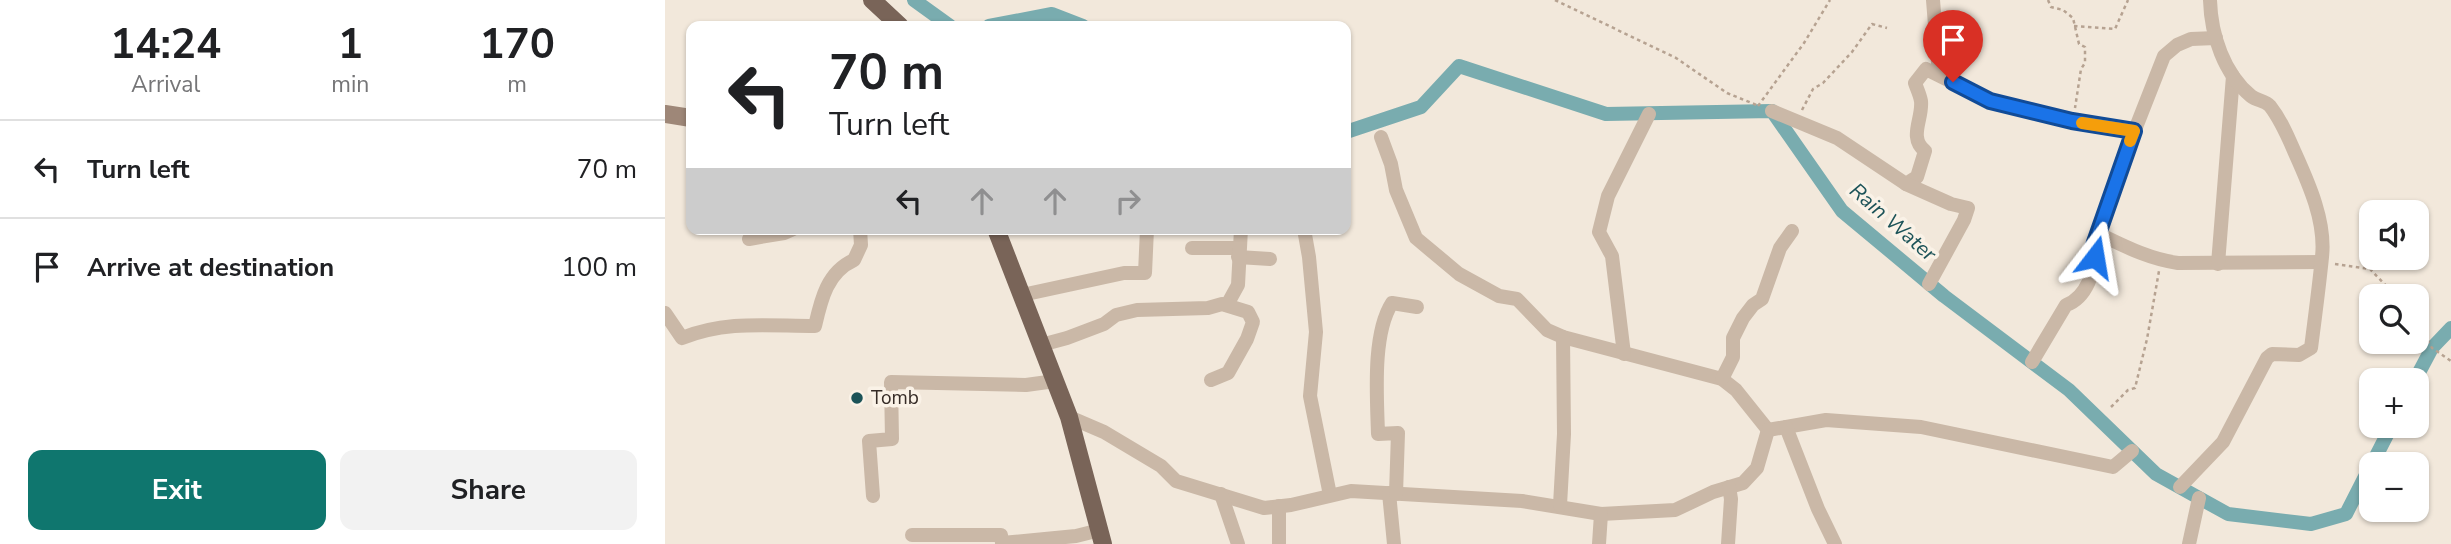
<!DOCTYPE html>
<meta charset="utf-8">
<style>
:root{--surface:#fff;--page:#f2f2f2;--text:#202124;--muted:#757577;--line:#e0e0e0;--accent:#0f766e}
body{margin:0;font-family:"Nunito Sans",sans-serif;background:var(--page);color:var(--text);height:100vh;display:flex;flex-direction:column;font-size:26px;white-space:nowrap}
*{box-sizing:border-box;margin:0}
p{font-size:23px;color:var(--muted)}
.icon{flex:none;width:38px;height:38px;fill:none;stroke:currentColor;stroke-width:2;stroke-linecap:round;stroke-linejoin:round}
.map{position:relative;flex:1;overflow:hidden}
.details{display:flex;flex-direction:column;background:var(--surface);width:665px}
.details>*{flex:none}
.banner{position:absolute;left:21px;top:21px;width:665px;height:214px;border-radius:14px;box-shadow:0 2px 5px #0004;background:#fff;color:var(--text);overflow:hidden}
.buttons{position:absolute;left:1694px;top:200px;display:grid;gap:14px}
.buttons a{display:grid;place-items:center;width:70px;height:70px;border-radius:14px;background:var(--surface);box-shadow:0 2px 5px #0004;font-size:35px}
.pin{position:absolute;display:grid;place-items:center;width:60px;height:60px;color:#fff;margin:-72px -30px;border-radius:50% 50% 50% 0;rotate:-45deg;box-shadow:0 0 7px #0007}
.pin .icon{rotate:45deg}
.me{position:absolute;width:77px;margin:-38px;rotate:14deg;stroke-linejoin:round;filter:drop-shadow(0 0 5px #0008)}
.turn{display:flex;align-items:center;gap:24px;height:147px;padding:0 28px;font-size:32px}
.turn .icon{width:91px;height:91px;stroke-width:2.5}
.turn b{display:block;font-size:49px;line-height:60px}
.lanes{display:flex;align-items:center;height:66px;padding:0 28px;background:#0003;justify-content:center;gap:35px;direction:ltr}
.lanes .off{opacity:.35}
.eta{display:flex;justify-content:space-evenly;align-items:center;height:119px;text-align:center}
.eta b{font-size:42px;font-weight:700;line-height:49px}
.button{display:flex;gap:14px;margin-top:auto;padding:14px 28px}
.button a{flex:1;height:80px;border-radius:14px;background:var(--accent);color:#fff;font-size:28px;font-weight:700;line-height:80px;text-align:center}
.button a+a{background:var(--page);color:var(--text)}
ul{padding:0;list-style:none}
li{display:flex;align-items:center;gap:21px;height:98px;padding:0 28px;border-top:2px solid var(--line)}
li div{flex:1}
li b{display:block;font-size:26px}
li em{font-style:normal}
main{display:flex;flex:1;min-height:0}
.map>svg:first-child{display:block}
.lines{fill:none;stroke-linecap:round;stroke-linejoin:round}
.canal{stroke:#79acaf;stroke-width:14}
.path{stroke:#b6a291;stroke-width:2.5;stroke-dasharray:3.5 3.5;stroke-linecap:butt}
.street{stroke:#cab8a7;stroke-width:14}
.secondary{stroke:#9e8778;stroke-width:18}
.primary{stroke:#796458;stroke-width:18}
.route-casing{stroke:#114b97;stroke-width:18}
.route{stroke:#1a73e8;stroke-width:12}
.slow{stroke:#f59e0b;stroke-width:12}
.poi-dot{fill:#1c5358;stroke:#faf2e7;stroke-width:2.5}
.labels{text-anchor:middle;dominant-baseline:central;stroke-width:7;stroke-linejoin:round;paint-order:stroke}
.poi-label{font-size:19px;fill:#362c27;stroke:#faf2e7;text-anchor:start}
.water-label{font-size:21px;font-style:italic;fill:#1c5358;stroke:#faf2e7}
</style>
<main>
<section class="details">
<div class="eta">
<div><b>14:24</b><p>Arrival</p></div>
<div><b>1</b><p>min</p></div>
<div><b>170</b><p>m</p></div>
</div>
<ul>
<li><svg class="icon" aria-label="left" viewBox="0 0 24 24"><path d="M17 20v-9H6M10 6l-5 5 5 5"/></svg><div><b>Turn left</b></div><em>70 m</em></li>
<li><svg class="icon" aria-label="arrive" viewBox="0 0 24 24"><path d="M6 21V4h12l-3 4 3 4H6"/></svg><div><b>Arrive at destination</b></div><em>100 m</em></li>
</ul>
<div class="button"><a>Exit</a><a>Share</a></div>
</section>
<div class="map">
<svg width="1786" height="544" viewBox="0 0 1786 544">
<rect width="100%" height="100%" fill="#f2e8db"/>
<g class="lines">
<!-- canal -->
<g class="canal">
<path d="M249,0L285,26"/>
<path d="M324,26L387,14L418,26"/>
<path d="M681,132L756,107L794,66L941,114L1107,111L1177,211L1279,296L1404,390L1491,474L1563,514L1646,524L1681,514L1706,465"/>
<path d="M1750,380L1767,348L1786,328"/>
<path d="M1707,464L1727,425"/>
</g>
<!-- path -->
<g class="path">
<path d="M890,0L1011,58L1062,93L1094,106"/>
<path d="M1383,0L1386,7L1398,10L1408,18L1414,44L1420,47V63L1416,69L1410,108"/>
<path d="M1409,26L1450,29L1463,0"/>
<path d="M1093,106L1139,43L1165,0"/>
<path d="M1137,110L1148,89L1158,83L1187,52L1207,24L1222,28"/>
<path d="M1670,264L1705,269L1731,296"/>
<path d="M1752,322L1767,348L1786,361"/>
<path d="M1446,407L1463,390L1470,388L1482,339L1494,271"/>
</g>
<!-- street -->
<g class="street">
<path d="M1268,0L1274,75"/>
<path d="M1107,111L1172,138L1241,184L1252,177L1260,151C1243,137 1258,119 1256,101C1255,95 1252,89 1250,83L1261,69L1325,101L1407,121L1469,131"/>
<path d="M716,137L726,164L731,190L751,238L794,274L834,296L852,299L882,330L898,337L1057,379L1071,390L1103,430"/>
<path d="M1241,184L1286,204L1303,208L1299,220L1264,284"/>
<path d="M639,229L644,257L651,332L645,396L665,495"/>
<path d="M1434,234C1459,246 1484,259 1513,263L1656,262"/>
<path d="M84,239L119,233L128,229"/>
<path d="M527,248H574"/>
<path d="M573,257L605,259"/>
<path d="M1553,264L1568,76"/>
<path d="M357,295L459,273H480L482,229"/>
<path d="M562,305L573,285L576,229"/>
<path d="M0,313L17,338C62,320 103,326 150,326C156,300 162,272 189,260L196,245L195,229"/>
<path d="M376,345L402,338L439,324L451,315L472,310L543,308L557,304L583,312L588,322L582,339L563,373L546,380"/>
<path d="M959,354L947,256L934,232L943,196L984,114"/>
<path d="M1367,362L1401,305C1421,298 1432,270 1428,249L1466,140L1499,56L1512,45L1526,39L1551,38"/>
<path d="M1057,379L1068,357V338L1078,318L1088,305L1097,299L1115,248L1127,231"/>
<path d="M404,417L439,432L496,466L511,481L599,508L626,505L686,491L857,501L936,514L1010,510L1048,492L1078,483L1092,468L1103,430L1161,420L1256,427L1448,467L1467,451"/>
<path d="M1121,427L1153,509L1170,544"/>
<path d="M1515,487L1558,442L1602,358L1607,354L1634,355L1646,348C1650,317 1654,287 1657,257C1661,222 1644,184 1630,153C1623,137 1616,120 1605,106C1600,100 1592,101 1586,96C1559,74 1546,35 1545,0"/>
<path d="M724,493L729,544"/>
<path d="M556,494L573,544"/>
<path d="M731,494L733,433L713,434C712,397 707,334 727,303L752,307"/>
<path d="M208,496L204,441L227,439L226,382L361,385L390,381"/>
<path d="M895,505L899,434L898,337"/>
<path d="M614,506V544"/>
<path d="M247,535H336L337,543L411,536L435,530"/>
<path d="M934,544L936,514"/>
<path d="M1063,544L1066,499L1064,487"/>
<path d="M1524,544L1534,498"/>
</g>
<!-- secondary -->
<path class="secondary" d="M0,114L26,118"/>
<!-- primary -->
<g class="primary">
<path d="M207,0L235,26"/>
<path d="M331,229L404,417L438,544"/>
</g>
</g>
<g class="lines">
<defs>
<path id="route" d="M1288,82L1325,101L1407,121L1469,131L1428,248L1430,257"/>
</defs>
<!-- route casing -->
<use href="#route" class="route-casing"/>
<!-- route -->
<use href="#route" class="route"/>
<!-- slow -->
<path class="slow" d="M1417,123L1469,131L1465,141"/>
</g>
<!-- markers -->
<circle class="poi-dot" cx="192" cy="398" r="7"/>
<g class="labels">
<!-- poi labels -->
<g class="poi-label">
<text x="206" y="398">Tomb</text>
</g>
<!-- water labels -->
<g class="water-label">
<text transform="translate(1228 222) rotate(41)">Rain Water</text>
</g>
</g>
</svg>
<div class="buttons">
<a><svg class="icon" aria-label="sound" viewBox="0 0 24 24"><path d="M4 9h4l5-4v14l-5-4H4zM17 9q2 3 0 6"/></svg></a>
<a><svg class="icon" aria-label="search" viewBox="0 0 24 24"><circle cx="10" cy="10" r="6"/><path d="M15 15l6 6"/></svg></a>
<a>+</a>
<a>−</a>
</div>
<div class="pin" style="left:1288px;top:82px;background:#d93025"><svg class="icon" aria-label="arrive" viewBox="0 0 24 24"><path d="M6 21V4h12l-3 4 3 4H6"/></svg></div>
<svg class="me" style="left:1430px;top:257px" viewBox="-20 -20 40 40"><path d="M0-17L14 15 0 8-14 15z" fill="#1a73e8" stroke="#fff" stroke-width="4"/></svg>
<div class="banner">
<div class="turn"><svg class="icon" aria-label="left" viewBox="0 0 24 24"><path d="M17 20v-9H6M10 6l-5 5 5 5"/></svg><div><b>70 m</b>Turn left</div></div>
<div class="lanes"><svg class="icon" aria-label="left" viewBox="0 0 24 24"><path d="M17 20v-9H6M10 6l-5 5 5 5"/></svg><svg class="icon off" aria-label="ahead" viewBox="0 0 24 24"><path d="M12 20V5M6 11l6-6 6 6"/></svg><svg class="icon off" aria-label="ahead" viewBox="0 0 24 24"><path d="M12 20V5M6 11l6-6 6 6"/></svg><svg class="icon off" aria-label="right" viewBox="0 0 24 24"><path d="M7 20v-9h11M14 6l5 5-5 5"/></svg></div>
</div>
</div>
</main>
